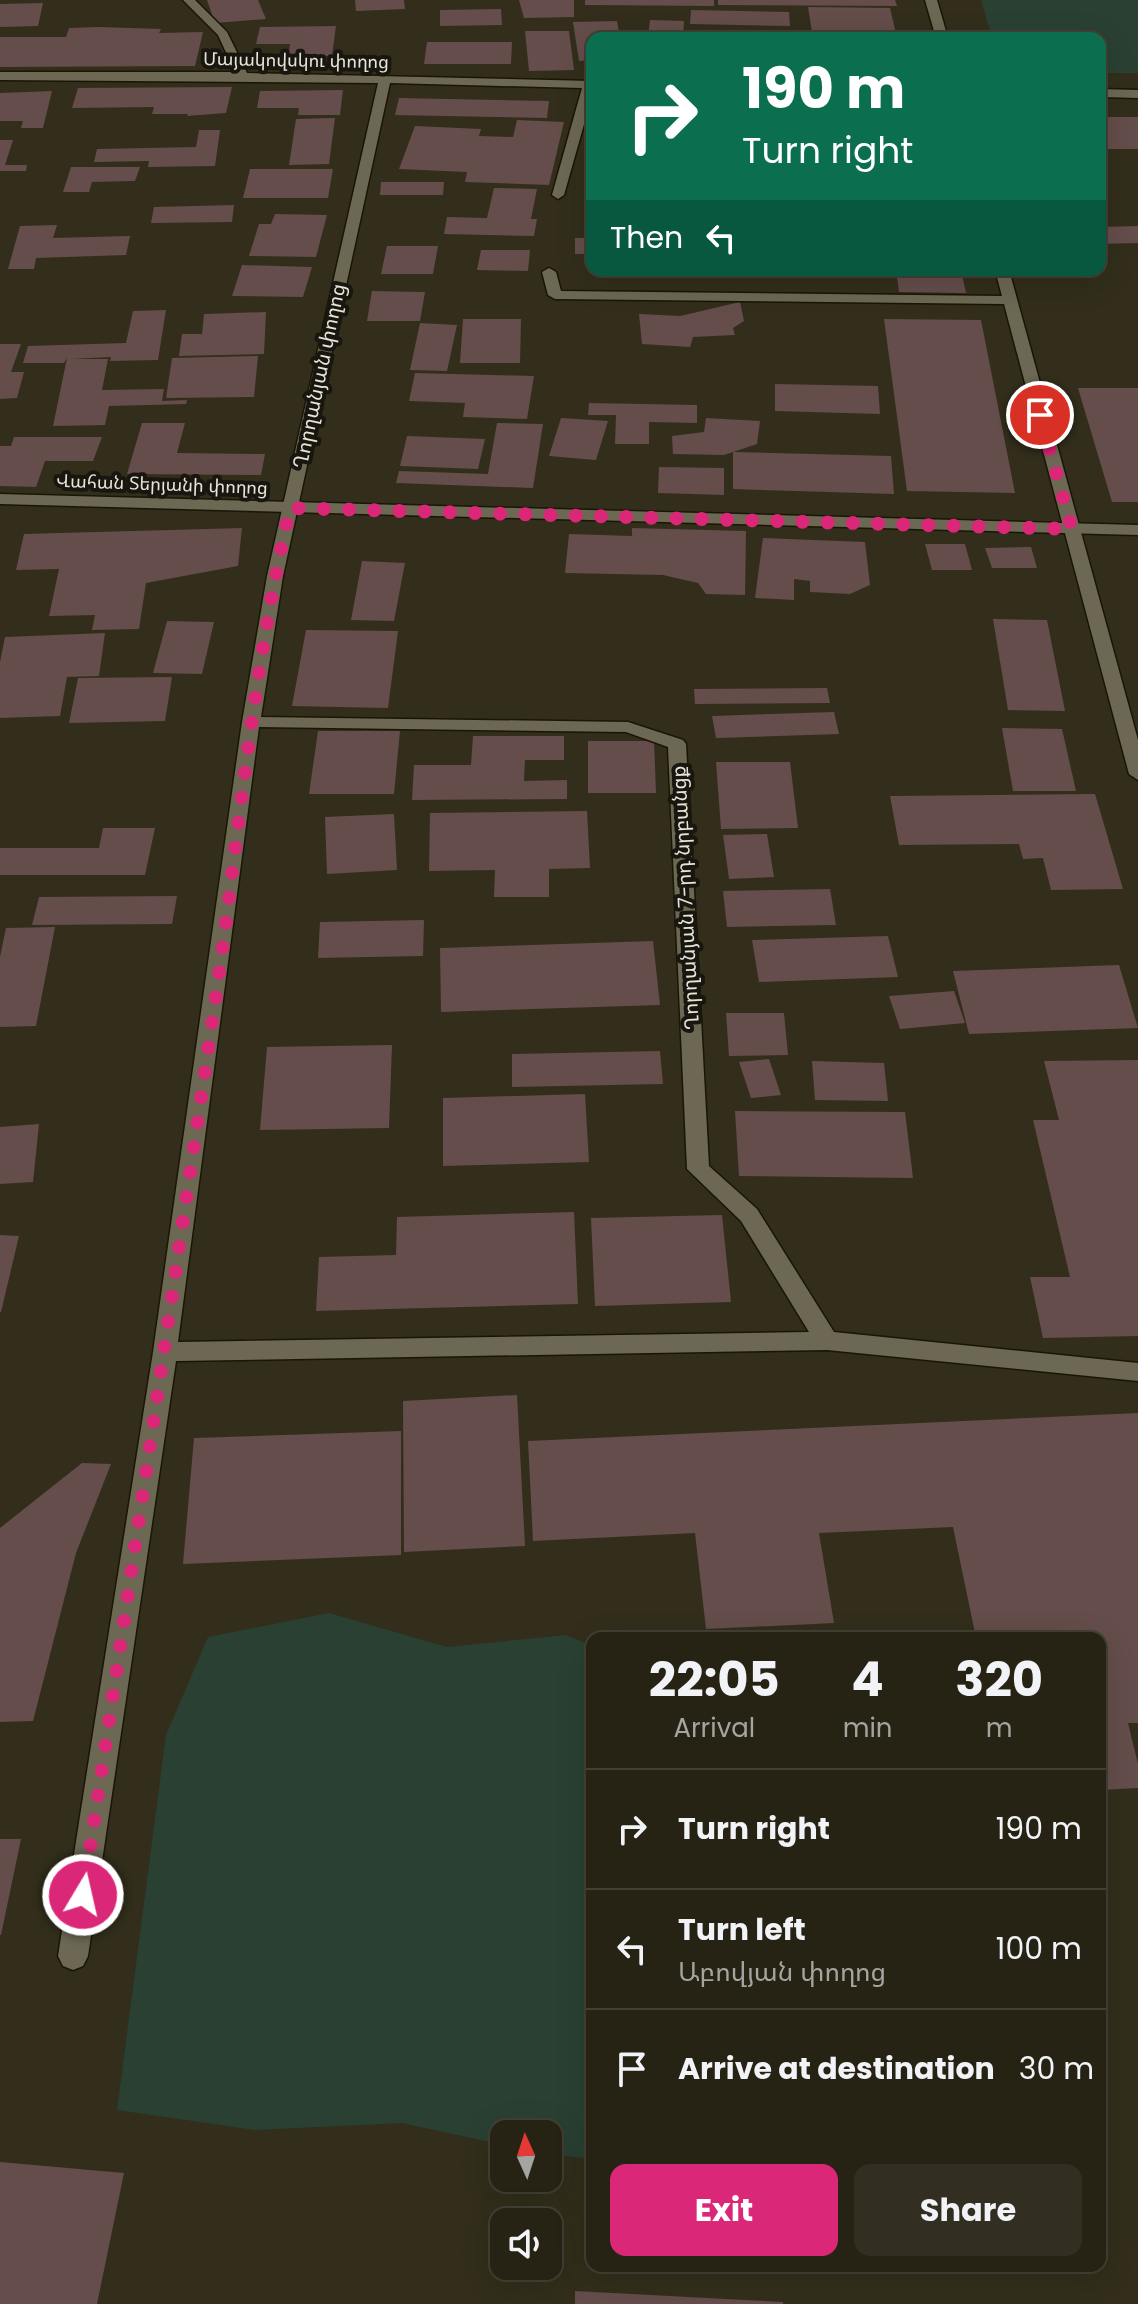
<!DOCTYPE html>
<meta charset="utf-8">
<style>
:root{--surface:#262214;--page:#322f22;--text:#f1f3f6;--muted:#a4a4a0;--line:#423f34;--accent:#db2777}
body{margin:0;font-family:Poppins,"Noto Sans Armenian",sans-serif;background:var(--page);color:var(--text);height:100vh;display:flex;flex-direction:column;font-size:30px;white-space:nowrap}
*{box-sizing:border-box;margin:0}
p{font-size:26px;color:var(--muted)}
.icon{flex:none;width:44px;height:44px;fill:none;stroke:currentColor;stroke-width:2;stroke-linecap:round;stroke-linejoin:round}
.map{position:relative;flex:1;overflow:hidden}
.panel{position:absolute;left:586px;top:1632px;width:520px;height:640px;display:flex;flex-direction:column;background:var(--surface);border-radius:16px;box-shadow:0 8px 32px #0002,0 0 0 2px var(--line)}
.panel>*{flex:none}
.top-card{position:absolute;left:586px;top:32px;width:520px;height:244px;border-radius:16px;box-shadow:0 8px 32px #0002,0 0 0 2px var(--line);background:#0b6e4f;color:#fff;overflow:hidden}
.needle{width:52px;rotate:357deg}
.fabs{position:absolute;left:490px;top:2120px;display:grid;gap:16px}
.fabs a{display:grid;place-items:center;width:72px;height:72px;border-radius:16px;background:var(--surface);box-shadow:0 8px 32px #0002,0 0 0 2px var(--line);font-size:40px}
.pin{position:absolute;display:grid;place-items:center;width:68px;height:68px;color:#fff;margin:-34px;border:4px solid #fff;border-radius:50%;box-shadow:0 2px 8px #0007}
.me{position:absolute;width:88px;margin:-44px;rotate:9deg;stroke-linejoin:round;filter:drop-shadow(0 0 6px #0008)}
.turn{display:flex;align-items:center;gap:28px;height:168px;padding:0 24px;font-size:36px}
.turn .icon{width:104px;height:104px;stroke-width:2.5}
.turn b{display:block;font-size:56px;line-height:68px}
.then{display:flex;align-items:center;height:76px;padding:0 24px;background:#0003;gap:16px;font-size:30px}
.eta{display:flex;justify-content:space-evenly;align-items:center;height:136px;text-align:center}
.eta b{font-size:48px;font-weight:700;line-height:56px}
.action{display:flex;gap:16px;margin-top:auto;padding:16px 24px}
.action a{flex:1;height:92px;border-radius:16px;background:var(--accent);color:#fff;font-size:32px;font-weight:700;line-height:92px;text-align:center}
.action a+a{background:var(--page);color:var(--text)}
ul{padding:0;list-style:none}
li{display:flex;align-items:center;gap:24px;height:120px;padding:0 24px;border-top:2px solid var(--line)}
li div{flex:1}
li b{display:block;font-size:30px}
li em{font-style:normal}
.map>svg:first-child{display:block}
.green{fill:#294032}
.building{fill:#644d4b}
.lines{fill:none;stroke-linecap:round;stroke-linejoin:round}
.minor-casing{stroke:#1a1605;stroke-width:3}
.tertiary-casing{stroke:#1a1605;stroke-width:3}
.minor{fill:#6d6854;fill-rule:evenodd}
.tertiary{fill:#6d6854;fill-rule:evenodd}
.route{stroke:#db2777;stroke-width:14;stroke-dasharray:0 25.2}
.labels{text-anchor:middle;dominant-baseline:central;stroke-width:8;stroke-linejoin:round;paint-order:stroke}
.far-street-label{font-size:18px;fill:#e7e5d9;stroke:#18160e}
.street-label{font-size:20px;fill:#e7e5d9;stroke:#18160e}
</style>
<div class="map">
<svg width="1138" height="2304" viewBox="0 0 1138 2304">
<rect width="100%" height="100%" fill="#322e1b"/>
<!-- green -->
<g class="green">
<path d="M981,0H1138V73H1100V38H992Z"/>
<path d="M329,1613L447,1647L566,1635L592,1646V2159L548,2154V2134H504V2145L402,2123L255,2130L117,2110L166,1735L208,1637Z"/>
</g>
<!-- building -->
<g class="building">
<path d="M207,0H258L266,19L215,23Z"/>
<path d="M355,0H404L405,9L356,11Z"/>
<path d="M519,0H574V17L524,18Z"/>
<path d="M585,0H714V6L585,5Z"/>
<path d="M718,0H895L897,6L718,5Z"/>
<path d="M43,3L38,26L0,27V4Z"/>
<path d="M808,7L890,8L897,38H813Z"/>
<path d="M501,9L502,25L440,26V10Z"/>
<path d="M691,10L789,12L790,26L690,24Z"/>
<path d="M650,20L684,21L683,38H648Z"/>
<path d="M617,21L620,38H592V60L579,61L573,22Z"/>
<path d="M336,26L332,56L288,57L290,44H256L260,27Z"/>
<path d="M99,27L161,29L159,33L203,32L195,66L0,67V37H66L69,28Z"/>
<path d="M525,31H569L574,70L529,71Z"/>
<path d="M427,42H512L511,64H424Z"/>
<path d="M232,87L226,113L187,116L188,114H152L154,107L72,108L78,88Z"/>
<path d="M343,90L340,115H298L299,108H257L260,91Z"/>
<path d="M52,91L43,128H21L23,121H0V93Z"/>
<path d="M399,98L549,101L547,118L395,115Z"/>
<rect x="1100" y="117" width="38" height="32"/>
<path d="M335,118L329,164L289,165L296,119Z"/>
<path d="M517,120L564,122L549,185L465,182L467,172L399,169L415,126L481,129L479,136L513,137Z"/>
<path d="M199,130H220L215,166L148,167L149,161L94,162L97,149L196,147Z"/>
<path d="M0,140H13L5,165H27L26,171H0Z"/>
<path d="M71,167H140L135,181L92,182L89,192H63Z"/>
<path d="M250,169H333L328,198H243Z"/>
<path d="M381,182H444L443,195H380Z"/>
<path d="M494,188L537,189L531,219H537L534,236L444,234L447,217L487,218Z"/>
<path d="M234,205L232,222L151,223L154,207Z"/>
<path d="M275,214L327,215L316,257L249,256L259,224H271Z"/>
<path d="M57,225L53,238L130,236L126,255L36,258L34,269H8L20,226Z"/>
<path d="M1138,226V243L1100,244V227Z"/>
<rect x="575" y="238" width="17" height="16"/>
<path d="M387,246H438L433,274H381Z"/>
<path d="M481,250H530L528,271L477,270Z"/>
<path d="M242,265L312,267L303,297L232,296Z"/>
<path d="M896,270H961L966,293L899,292Z"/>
<path d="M372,291L425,292L420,321H367Z"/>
<path d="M740,302L744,321L733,328L735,335L693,337L690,347L642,344L639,314L680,316Z"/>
<path d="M166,310L158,360L110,361L111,357L72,359H108L102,390L164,389L162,401L187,400L186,404L109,406L105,425L53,426L67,358L64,363H23L28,346L126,343L133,311Z"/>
<path d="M266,312L264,354L179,356L182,334H202L204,314Z"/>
<path d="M463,319H521L520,363H460Z"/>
<path d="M884,319L981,320L1015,493L907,491Z"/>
<path d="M420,323L457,325L447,371L410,370Z"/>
<path d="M0,344H21L11,372H24L17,398L0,399Z"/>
<path d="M258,356L254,397L166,398L172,358Z"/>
<path d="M415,373L534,376L527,419L463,417L465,403L409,401Z"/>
<path d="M775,384L878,386L880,414L775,411Z"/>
<path d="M1078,388H1138V502H1112Z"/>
<path d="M589,403L697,405V423L649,422V444H615L616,415H588Z"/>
<path d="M561,418L608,421L596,460L549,456Z"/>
<path d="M706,418L760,421L757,444L724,455L673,454L672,436L704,432Z"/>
<path d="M142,423H185L177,453L265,454L261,475L127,474Z"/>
<path d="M497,423L543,424L533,488L396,483L399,471L488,474Z"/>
<path d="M407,436L485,439L478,469L400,466Z"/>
<path d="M14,437H102L93,461H45L36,487L0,486V446H11Z"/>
<path d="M733,452L891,456L894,494L733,489Z"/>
<path d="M659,467L724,468V495L658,493Z"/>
<path d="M242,528L238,566L146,583L139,629L92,630L95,615L49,616L59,569L16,570L24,534Z"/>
<path d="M632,528L746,531L745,595L706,594L698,583L663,575L565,573L569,534L632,536Z"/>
<path d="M763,538L865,542L870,585L850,594L810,592V581L794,579V600L755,598Z"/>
<path d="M925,544H965L972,570H932Z"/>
<path d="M1031,547L1037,568H992L985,548Z"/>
<path d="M362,561L405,563L394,621L351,620Z"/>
<path d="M993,619L1047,620L1065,711L1008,710Z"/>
<path d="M167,621L214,622L202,674L153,673Z"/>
<path d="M306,630L398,631L388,708L292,706Z"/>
<path d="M105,633L99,676L67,677L60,716L0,718V662L5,637Z"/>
<path d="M172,677L165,721L69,723L78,678Z"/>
<path d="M827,688L830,703L695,704L694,689Z"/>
<path d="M834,712L839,734L716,738L712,716Z"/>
<path d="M1002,728L1062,729L1076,791H1013Z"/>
<path d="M318,731H400L394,794H309Z"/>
<path d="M473,736H564V760H525L524,781L567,780V799L412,800L414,765H471Z"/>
<path d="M588,741H654L656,793H588Z"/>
<path d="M716,762H790L798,828L721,829Z"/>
<path d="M1095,794L1123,889L1051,890L1043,858L1023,859L1019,844L899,845L890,796Z"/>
<path d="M587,811L590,868L549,869V897H494L495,870L429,871L430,813Z"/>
<path d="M394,814L397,870L327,874L325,817Z"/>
<path d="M103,828H155L145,875H0V848H99Z"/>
<path d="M767,834L774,877L729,879L723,835Z"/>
<path d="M830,889L836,925L727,927L723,891Z"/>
<path d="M177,896L172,924L32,925L39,897Z"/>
<path d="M424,920L423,956L318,958L320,922Z"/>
<path d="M55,927L36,1026L0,1027V957L6,928Z"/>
<path d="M888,936L898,977L759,982L752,940Z"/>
<path d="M653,941L660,1005L441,1012L440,948Z"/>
<path d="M1119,965L1138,1028L969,1034L953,971Z"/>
<path d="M954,991L965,1023L900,1029L889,996Z"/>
<path d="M726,1013H784L788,1055L729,1056Z"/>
<path d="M392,1045L389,1128L260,1130L267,1047Z"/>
<path d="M660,1051L663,1084L512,1087V1054Z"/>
<path d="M769,1059L781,1095L751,1098L739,1062Z"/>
<path d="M1138,1060V1336L1043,1338L1030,1277H1070L1033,1120H1059L1044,1061Z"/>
<path d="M812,1061L884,1063L888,1101L815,1100Z"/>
<path d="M585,1094L589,1162L443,1166V1098Z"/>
<path d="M735,1111L905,1112L913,1178L739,1176Z"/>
<path d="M39,1124L33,1182L0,1184V1127Z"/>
<path d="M574,1212L578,1304L316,1311L319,1257L396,1255L397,1217Z"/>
<path d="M722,1215L731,1302L595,1306L591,1218Z"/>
<path d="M0,1235L19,1236L1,1312H0Z"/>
<path d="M517,1395L525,1546L404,1552L403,1401Z"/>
<path d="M1138,1413V1723H1128L1138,1764V1788L1100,1790V1638H976L953,1527L819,1533L834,1623L706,1629L695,1533L533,1541L528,1441Z"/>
<path d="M401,1431V1555L183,1564L194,1438Z"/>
<path d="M82,1463L111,1464L76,1553L33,1721L0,1722V1528Z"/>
<path d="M0,1839H21L1,1935H0Z"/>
<path d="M0,2162L124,2173L97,2304H0Z"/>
<path d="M575,2291L783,2302V2304H575Z"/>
</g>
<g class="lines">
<defs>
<g id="minor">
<path d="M183,0H195L227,32L247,73L592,81V96L564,195L558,199L552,195L582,88L390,83L283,576L261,717L628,722L683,740L686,744L709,1166L757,1209L834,1332L1138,1363V1381L827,1350L176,1361L88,1956L83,1966L73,1970L63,1966L58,1956L153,1352L242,722L267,576L378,83L0,80V72H235L218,35ZM259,727L626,732L668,747L687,1169L741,1221L809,1332L178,1342Z"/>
<path d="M549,268L556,272L561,291L1002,296L995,270H1009L1138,740V780L1129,774L1004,304L555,299L548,295L542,272Z"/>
</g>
<g id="tertiary">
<path d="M925,0H937L948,38H936Z"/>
<path d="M1100,89L1138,90V98L1100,97Z"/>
<path d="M0,494L1138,525V535L0,504Z"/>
</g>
</defs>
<!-- minor casing -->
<use href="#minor" class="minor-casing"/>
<!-- tertiary casing -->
<use href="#tertiary" class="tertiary-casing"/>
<!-- minor -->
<use href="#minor" class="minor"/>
<!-- tertiary -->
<use href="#tertiary" class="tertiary"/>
</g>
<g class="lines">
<!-- route -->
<path class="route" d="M83,1895C128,1596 172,1296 216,996C239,833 253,669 290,508L1072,529L1040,415"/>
</g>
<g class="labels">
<!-- far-street labels -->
<g class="far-street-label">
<text transform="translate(296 60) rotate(1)">Մայակովսկու փողոց</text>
<text transform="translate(162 484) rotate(2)">Վահան Տերյանի փողոց</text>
</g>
<!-- street labels -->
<g class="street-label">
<text transform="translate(319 376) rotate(-78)">Ղորղանյան փողոց</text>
<text transform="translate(685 898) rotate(-93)">Ղորղանյան 7-րդ նրբանցք</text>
</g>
</g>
</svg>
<div class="fabs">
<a><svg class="needle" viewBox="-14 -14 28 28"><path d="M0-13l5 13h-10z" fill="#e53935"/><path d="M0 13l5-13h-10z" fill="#a4a4a0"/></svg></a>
<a><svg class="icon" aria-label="sound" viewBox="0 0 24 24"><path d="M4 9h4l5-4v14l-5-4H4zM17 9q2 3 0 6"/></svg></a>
</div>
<div class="pin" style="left:1040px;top:415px;background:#d93025"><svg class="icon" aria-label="arrive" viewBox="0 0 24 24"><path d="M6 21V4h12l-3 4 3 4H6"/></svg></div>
<svg class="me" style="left:83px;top:1895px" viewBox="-20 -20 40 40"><circle r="17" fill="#db2777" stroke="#fff" stroke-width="3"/><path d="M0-11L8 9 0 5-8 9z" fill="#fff"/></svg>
<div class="top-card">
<div class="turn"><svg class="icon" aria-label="right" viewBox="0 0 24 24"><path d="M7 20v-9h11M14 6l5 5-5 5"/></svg><div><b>190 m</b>Turn right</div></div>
<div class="then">Then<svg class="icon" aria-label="left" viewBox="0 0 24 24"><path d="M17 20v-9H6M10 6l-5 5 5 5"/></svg></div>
</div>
<section class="panel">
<div class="eta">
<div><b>22:05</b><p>Arrival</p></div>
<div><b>4</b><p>min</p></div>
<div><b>320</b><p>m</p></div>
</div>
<ul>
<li><svg class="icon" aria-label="right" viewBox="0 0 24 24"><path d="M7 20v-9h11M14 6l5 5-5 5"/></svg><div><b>Turn right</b></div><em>190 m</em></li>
<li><svg class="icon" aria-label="left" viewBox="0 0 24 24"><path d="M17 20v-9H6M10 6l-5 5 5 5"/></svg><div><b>Turn left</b><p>Աբովյան փողոց</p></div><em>100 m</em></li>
<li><svg class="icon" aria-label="arrive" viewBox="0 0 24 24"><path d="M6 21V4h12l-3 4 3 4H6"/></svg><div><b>Arrive at destination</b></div><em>30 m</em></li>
</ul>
<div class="action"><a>Exit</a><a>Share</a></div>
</section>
</div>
